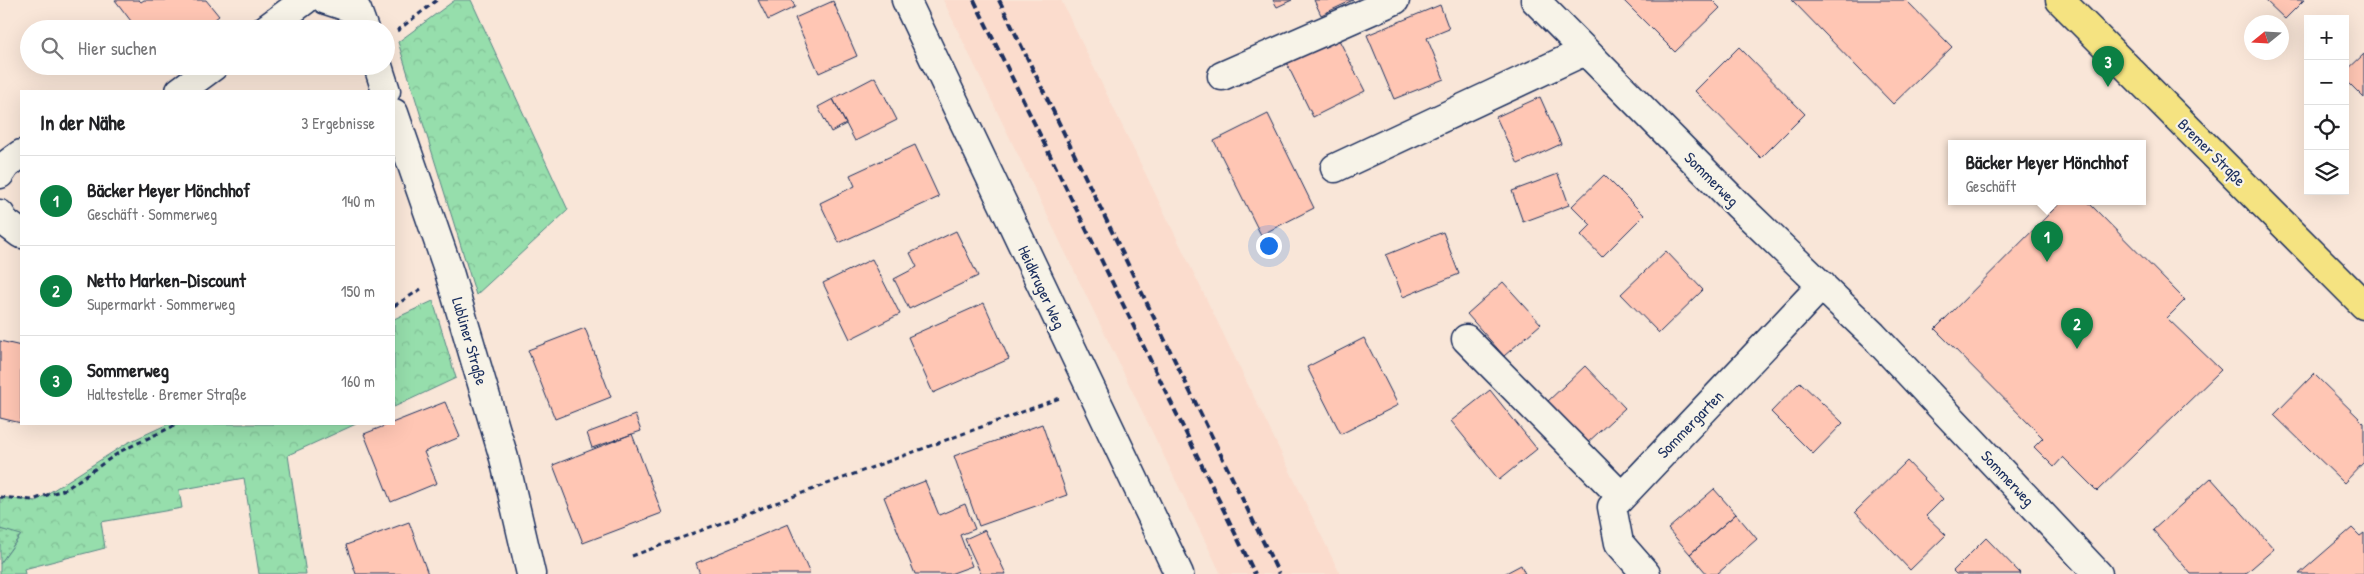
<!DOCTYPE html>
<html lang="de">
<head>
<meta charset="utf-8">
<style>
  body { margin:0; font-family:"Patrick Hand",sans-serif; background:#f2f2f2; color:#202124 }
  .controls { position:absolute; right:15px; top:15px; display:grid; overflow:hidden; border-radius:0px; box-shadow:0 5px 20px #0002 }
  .controls button { width:45px; height:45px; display:grid; place-items:center; padding:0; border:0; border-bottom:1px solid #e0e0e0; background:#fff; color:#202124; font:25px sans-serif }
  .compass { position:absolute; left:2244px; top:15px; width:45px; height:45px; border-radius:50%; background:#fff; box-shadow:0 5px 20px #0002; rotate:252deg }
  .you { position:absolute; left:1268px; top:245px; width:18px; height:18px; margin:-12px; border:4px solid #fff; border-radius:50%; background:#1a73e8; box-shadow:0 0 0 8px #1a73e833 }
  .badge { display:grid; place-items:center; width:32px; height:32px; border-radius:50%; background:#0b8043; color:#fff; font-size:16px; font-weight:700 }
  .pin { position:absolute; translate:-50% -41px; filter:drop-shadow(0 1px 2px #0008) }
  .pin::after { content:''; position:absolute; top:26px; width:18px; height:15px; background:inherit; clip-path:polygon(0 0,100% 0,50% 100%) }
  .popup { position:absolute; left:1948px; top:140px; width:198px; height:65px; box-sizing:border-box; display:grid; place-content:center; border-radius:0px; background:#fff; filter:drop-shadow(0 1px 4px #0005); font-size:16px; white-space:nowrap; color:#757577 }
  .popup b { font-size:19px; color:#202124 }
  .popup::after { content:''; position:absolute; left:50%; top:100%; margin-left:-10px; border:10px solid transparent; border-top-color:#fff }
  .list { margin:0; padding:0; list-style:none }
  h2 { display:flex; justify-content:space-between; align-items:center; height:65px; margin:0; padding:0 20px; font-size:21px }
  h2 small { font-size:16px; font-weight:400; color:#757577 }
  .list li { display:grid; grid-template-columns:32px 1fr auto; gap:15px; align-items:center; box-sizing:border-box; height:90px; padding:0 20px; border-top:1px solid #e0e0e0 }
  .list b { display:block; font-size:19px; white-space:nowrap }
  .list p { margin:0; font-size:16px; white-space:nowrap; color:#757577 }
  .list em { font-size:16px; font-style:normal; color:#757577 }
  .icon { flex:none; width:28px; height:28px; fill:none; stroke:currentColor; stroke-width:2; stroke-linecap:round; stroke-linejoin:round }
  .map { position:relative; flex:none; width:2364px; height:574px; overflow:hidden }
  .search { position:absolute; background:#fff; box-shadow:0 5px 20px #0002; left:20px; top:20px; width:375px; height:55px; display:flex; align-items:center; gap:12px; box-sizing:border-box; padding:0 18px; border-radius:28px; color:#757577; font-size:19px }
  .panel { position:absolute; background:#fff; box-shadow:0 5px 20px #0002; left:20px; top:90px; width:375px; height:335px; border-radius:0px }
  .map>svg:first-child { display:block }
</style>
</head>
<body>
<div class="map">
<svg width="2364" height="574" viewBox="0 0 2364 574">
  <defs>
    <pattern id="grass-dots" width="8" height="8" patternUnits="userSpaceOnUse" patternTransform="scale(1.25)"><rect width="8" height="8" fill="#96deac"/><path d="M2 2h.1M6 6h.1" fill="none" stroke="#81bf96" stroke-width="1.8" stroke-linecap="round"/></pattern>
    <pattern id="forest-crowns" width="20" height="18" patternUnits="userSpaceOnUse" patternTransform="scale(1.25)"><rect width="20" height="18" fill="#96deac"/><path d="M2 6a3 3 0 1 1 6 0M12 15a3 3 0 1 1 6 0" fill="none" stroke="#81bf96"/></pattern>
  </defs>
  <rect width="100%" height="100%" fill="#f9e6d8"/>
  <filter id="ink" filterUnits="userSpaceOnUse"><feTurbulence type="fractalNoise" baseFrequency=".02" numOctaves="2"/><feDisplacementMap in="SourceGraphic" scale="10" xChannelSelector="R" yChannelSelector="G"/><feConvolveMatrix kernelMatrix="1 2 1 2 8 2 1 2 1" color-interpolation-filters="sRGB"/></filter>
  <g filter="url(#ink)">
    <path fill="#fbdccd" d="M943,0H1061L1340,574H1221Z"/>
    <path fill="url(#grass-dots)" stroke="#588685" d="M0,529L21,534L0,564Z"/>
    <path fill="url(#forest-crowns)" stroke="#588685" d="M455,0H471L568,210L476,295L398,42Z
      M433,301L456,378L394,407V319Z
      M168,424H356L288,455L306,574H259L244,478L179,490L182,508L101,522L105,548L24,569L25,574H0V564L21,535L0,529V497L36,501L127,443Z"/>
    <path fill="#ffc6b4" stroke="#1b2f5e" d="M115,0H139L141,2L144,0H206L219,16L202,29H137Z
      M758,0H792L795,7L768,20Z
      M1273,0H1292L1277,7Z
      M1314,0H1353L1321,15Z
      M1623,0H1712L1720,8L1675,52Z
      M1792,0H1906L1952,47L1893,104Z
      M2265,0H2304L2285,19Z
      M833,1L857,56L819,73L795,18Z
      M1440,5L1449,29L1427,38L1444,79L1394,99L1367,35Z
      M1336,34L1365,91L1313,117L1285,60Z
      M1739,47L1805,114L1761,158L1695,91Z
      M2364,54V98L2345,79V72Z
      M875,77L897,120L855,141L833,99Z
      M1540,97L1561,144L1518,164L1496,117Z
      M833,99L846,124L831,132L818,107Z
      M1268,114L1314,208L1261,235L1214,141Z
      M915,145L939,197L839,243L820,203L855,186L850,175Z
      M1558,174L1569,205L1523,222L1512,191Z
      M1604,175L1644,215L1602,257L1581,235L1591,225L1572,206Z
      M2062,201H2087L2185,300L2167,318L2221,370L2097,491L2063,457L2054,467L2034,447L2043,438L1935,329Z
      M956,231L978,276L909,309L894,279L917,267L910,253Z
      M1443,232L1459,274L1403,297L1386,255Z
      M1666,251L1703,290L1659,333L1621,294Z
      M872,259L900,314L850,339L823,283Z
      M1503,282L1541,324L1504,356L1467,314Z
      M984,303L1009,359L933,393L908,337Z
      M585,328L611,397L555,419L528,350Z
      M1364,338L1398,405L1341,434L1307,367Z
      M0,341L21,346V423L0,418Z
      M1585,366L1625,408L1586,444L1547,402Z
      M2314,374L2364,423V462L2344,483L2274,415Z
      M1800,382L1843,423L1813,454L1771,412Z
      M1490,390L1537,449L1499,480L1451,421Z
      M445,402L460,437L424,452L437,483L391,502L364,434Z
      M635,415L641,431L592,448L587,433Z
      M1042,424L1067,495L979,526L954,456Z
      M632,434L662,513L583,543L553,465Z
      M1907,461L1943,499L1926,516L1946,535L1910,570L1855,512Z
      M2211,478L2274,549L2245,574H2191L2153,530Z
      M925,481L939,515L965,504L975,529L960,535L972,566L950,574H915L884,497Z
      M1714,489L1736,514L1690,554L1668,529Z
      M1736,514L1757,539L1717,574H1707L1690,554Z
      M409,522L428,574H356L346,545Z
      M788,524L810,574H700L696,563Z
      M2352,528L2360,536L2364,533V574H2299Z
      M985,530L1006,574H981L965,539Z
      M1986,538L2021,574H1956L1953,571Z
      M1521,565L1525,574H1504Z"/>
    <g fill="none" stroke-linecap="round" stroke-linejoin="round">
      <defs>
        <path id="minor" d="M326,0L357,10L364,29
          M906,0L1179,574
          M1535,0L1738,205L1873,335L2098,574
          M266,29L305,0
          M378,66L386,91
          M1222,76L1395,0
          M180,91L214,66
          M394,113L449,272L504,458L531,574
          M1335,168L1585,51
          M0,174L6,165L21,154
          M0,214L5,222L21,234
          M1466,339L1621,496
          M1646,574L1619,543L1612,507L1822,285"/>
        <path id="major" d="M2060,0L2364,305"/>
      </defs>
      <use href="#minor" stroke="#1b2f5e" stroke-width="31"/>
      <use href="#major" stroke="#1b2f5e" stroke-width="31"/>
      <path stroke="#1b2f5e" stroke-width="3" stroke-dasharray="5 4" stroke-linecap="butt" d="M397,31L437,0
        M394,306L421,289
        M0,497L32,500L66,489L121,451L178,424
        M632,556L1060,398"/>
      <use href="#minor" stroke="#f7f3e8" stroke-width="28"/>
      <use href="#major" stroke="#f5e381" stroke-width="28"/>
      <path stroke="#1b2f5e" stroke-width="4" stroke-dasharray="8 4" stroke-linecap="butt" d="M974,0L1255,574
        M999,0L1279,574"/>
    </g>
  </g>
  <g text-anchor="middle" stroke-width="4.5" stroke-linejoin="round" paint-order="stroke">
    <g font-size="16" fill="#1b2f5e" stroke="#f7f3e8">
      <text transform="translate(2212 152) rotate(45)" y="6">Bremer Straße</text>
      <text transform="translate(1712 179) rotate(45)" y="6">Sommerweg</text>
      <text transform="translate(1042 287) rotate(65)" y="6">Heidkruger Weg</text>
      <text transform="translate(470 341) rotate(74)" y="6">Lubliner Straße</text>
      <text transform="translate(1690 424) rotate(-46)" y="6">Sommergarten</text>
      <text transform="translate(2008 478) rotate(47)" y="6">Sommerweg</text>
    </g>
  </g>
</svg>
<div class="controls">
<button>+</button>
<button>−</button>
<button><svg class="icon" aria-label="locate" viewBox="0 0 24 24"><circle cx="12" cy="12" r="6"/><path d="M12 2v4M12 18v4M2 12h4M18 12h4"/></svg></button>
<button><svg class="icon" aria-label="layers" viewBox="0 0 24 24"><path d="M12 4l9 5-9 5-9-5zM3 14l9 5 9-5"/></svg></button>
</div>
<svg class="compass" viewBox="-18 -18 36 36"><path d="M0-13l5 13h-10z" fill="#e53935"/><path d="M0 13l5-13h-10z" fill="#757577"/></svg>
<div class="you"></div>
<div class="pin badge" style="left:2047px;top:262px">1</div>
<div class="popup"><b>Bäcker Meyer Mönchhof</b>Geschäft</div>
<div class="pin badge" style="left:2077px;top:349px">2</div>
<div class="pin badge" style="left:2108px;top:87px">3</div>
<div class="search"><svg class="icon" aria-label="search" viewBox="0 0 24 24"><circle cx="10" cy="10" r="6"/><path d="M15 15l6 6"/></svg>Hier suchen</div>
<section class="panel">
<h2>In der Nähe<small>3 Ergebnisse</small></h2>
<ul class="list">
<li><span class="badge">1</span><div><b>Bäcker Meyer Mönchhof</b><p>Geschäft · Sommerweg</p></div><em>140 m</em></li>
<li><span class="badge">2</span><div><b>Netto Marken-Discount</b><p>Supermarkt · Sommerweg</p></div><em>150 m</em></li>
<li><span class="badge">3</span><div><b>Sommerweg</b><p>Haltestelle · Bremer Straße</p></div><em>160 m</em></li>
</ul>
</section>
</div>
</body>
</html>
